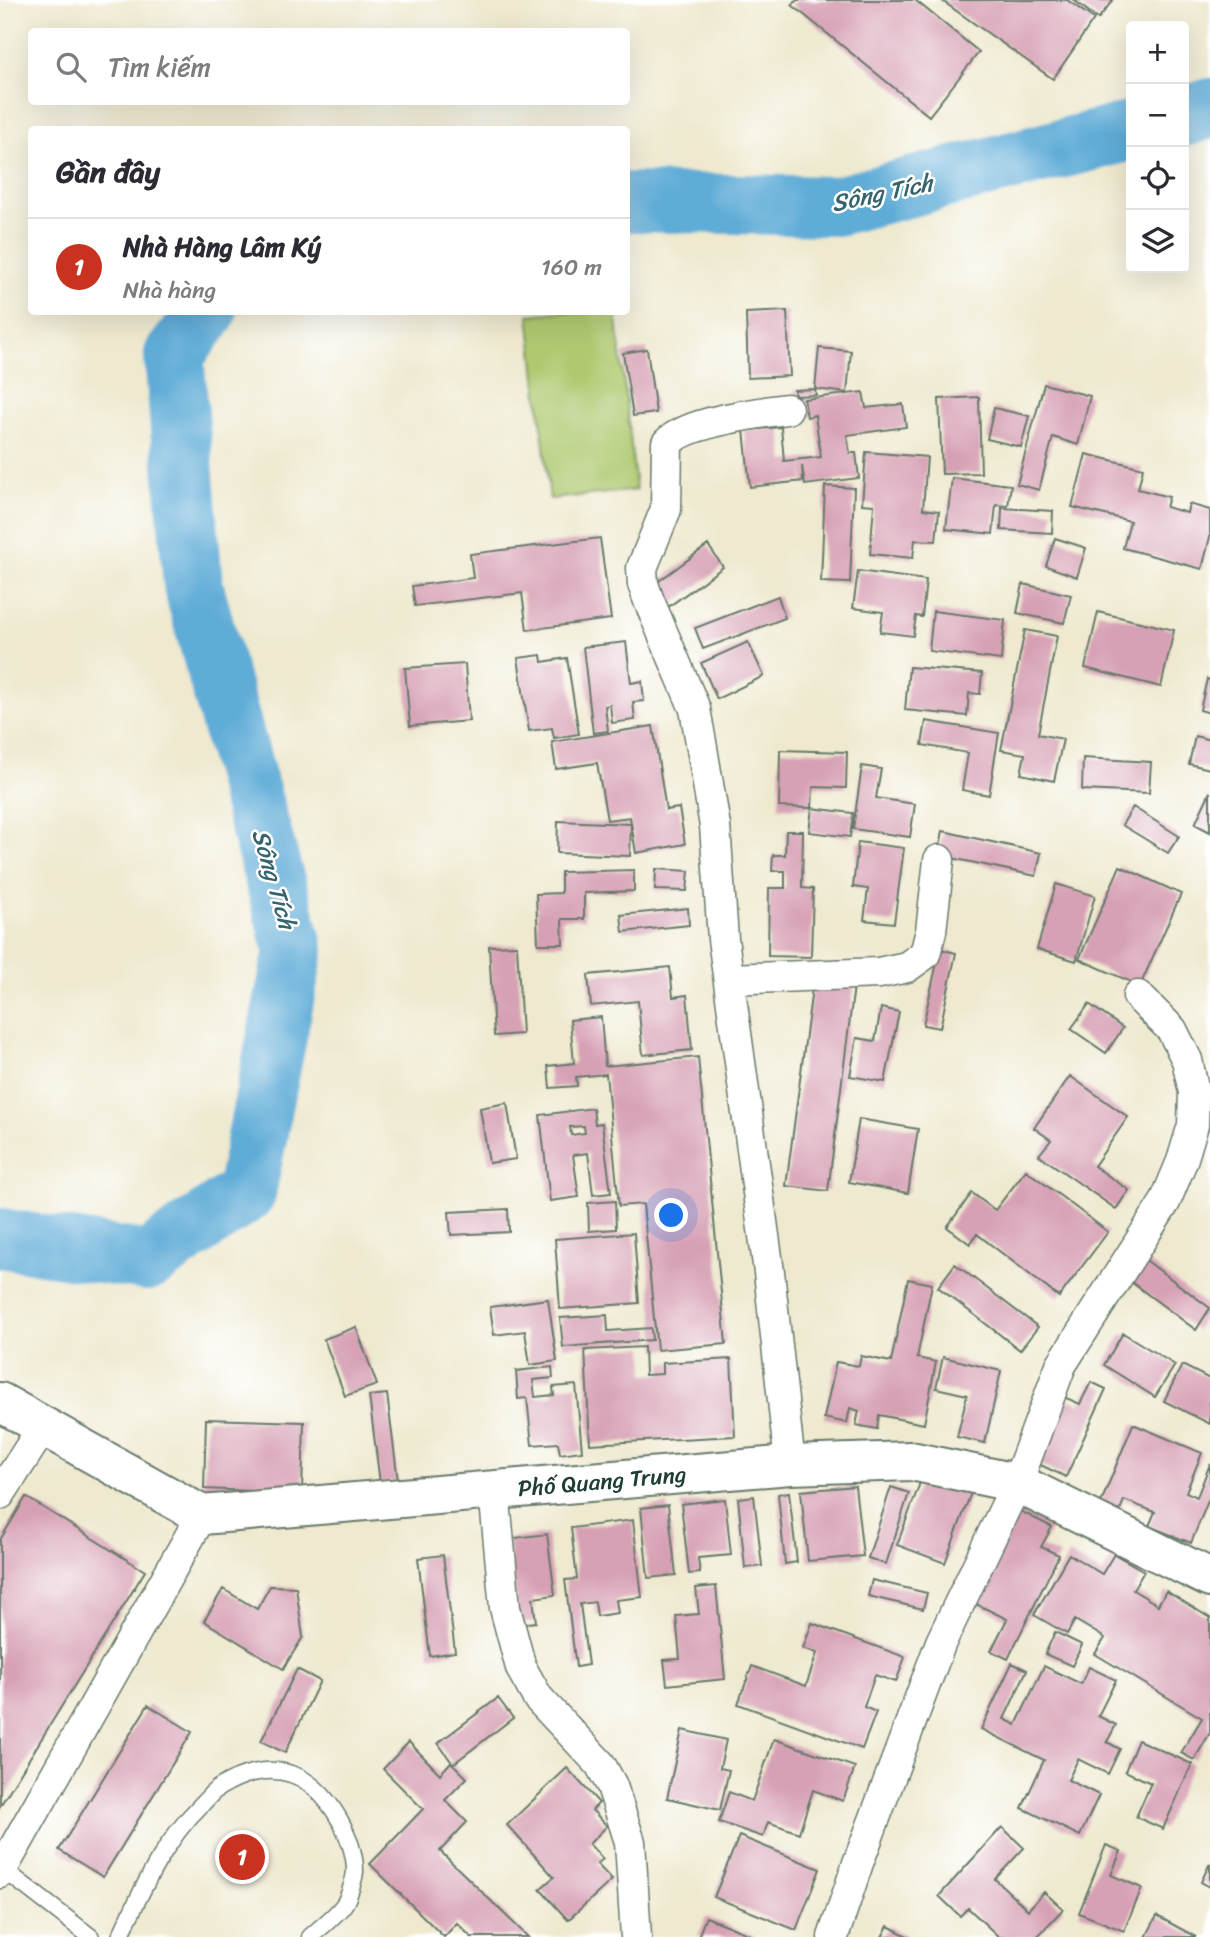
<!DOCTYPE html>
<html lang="vi">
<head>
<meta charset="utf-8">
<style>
  body { margin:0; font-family:Sriracha,sans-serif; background:#f2f2f3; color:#2b2b33 }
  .controls { position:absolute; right:21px; top:21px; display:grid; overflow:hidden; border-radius:7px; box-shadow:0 7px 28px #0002 }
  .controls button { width:63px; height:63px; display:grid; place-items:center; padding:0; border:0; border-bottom:2px solid #e1e1e2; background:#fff; color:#2b2b33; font:35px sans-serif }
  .you { position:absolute; left:672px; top:1216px; width:24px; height:24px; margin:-18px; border:5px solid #fff; border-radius:50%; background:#1a73e8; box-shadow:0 0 0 10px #1a73e833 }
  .badge { display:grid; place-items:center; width:46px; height:46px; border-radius:50%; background:#c8321e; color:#fff; font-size:23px; font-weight:700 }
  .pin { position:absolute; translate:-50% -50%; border:4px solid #fff; box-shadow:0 2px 7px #0006 }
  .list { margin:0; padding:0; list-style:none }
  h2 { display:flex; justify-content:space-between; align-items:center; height:91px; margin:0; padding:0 28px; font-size:30px }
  h2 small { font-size:23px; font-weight:400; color:#7c7c81 }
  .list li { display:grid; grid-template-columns:46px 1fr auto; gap:21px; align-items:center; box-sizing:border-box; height:98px; padding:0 28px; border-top:2px solid #e1e1e2 }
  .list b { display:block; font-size:26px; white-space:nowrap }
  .list p { margin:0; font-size:23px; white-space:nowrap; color:#7c7c81 }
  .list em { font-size:23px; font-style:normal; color:#7c7c81 }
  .icon { flex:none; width:38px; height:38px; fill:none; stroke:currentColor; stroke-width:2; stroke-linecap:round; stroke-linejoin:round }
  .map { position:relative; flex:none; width:1210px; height:1937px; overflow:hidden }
  .search { position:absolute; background:#fff; box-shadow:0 7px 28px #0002; left:28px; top:28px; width:602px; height:77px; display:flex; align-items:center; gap:18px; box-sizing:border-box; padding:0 24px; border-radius:7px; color:#7c7c81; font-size:26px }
  .panel { position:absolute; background:#fff; box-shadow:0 7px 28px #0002; left:28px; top:126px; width:602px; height:189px; border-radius:7px }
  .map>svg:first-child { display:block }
</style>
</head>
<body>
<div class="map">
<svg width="1210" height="1937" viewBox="0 0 1210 1937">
  <rect width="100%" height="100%" fill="#fff"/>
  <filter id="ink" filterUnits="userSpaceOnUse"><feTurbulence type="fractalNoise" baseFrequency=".0143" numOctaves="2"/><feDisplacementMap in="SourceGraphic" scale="14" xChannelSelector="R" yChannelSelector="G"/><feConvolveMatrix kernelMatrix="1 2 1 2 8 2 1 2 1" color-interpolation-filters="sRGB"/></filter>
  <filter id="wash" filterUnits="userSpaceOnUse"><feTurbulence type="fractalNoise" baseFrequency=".00686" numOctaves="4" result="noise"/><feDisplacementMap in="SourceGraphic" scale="28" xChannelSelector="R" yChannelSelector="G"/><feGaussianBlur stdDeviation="1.57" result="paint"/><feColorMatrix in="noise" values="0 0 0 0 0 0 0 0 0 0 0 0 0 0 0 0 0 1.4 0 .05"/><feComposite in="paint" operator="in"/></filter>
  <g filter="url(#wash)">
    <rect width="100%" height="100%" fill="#eee9cf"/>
    <path fill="#aec96f" stroke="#668352" stroke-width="2" d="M559,312H616L636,490L550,499L529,315Z"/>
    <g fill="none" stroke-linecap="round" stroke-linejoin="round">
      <path stroke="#5eacd7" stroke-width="60" d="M1184,117L1210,108
        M626,202L836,206L1131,131
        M0,1238L148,1261L246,1193L294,950L193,585L174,355L207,312"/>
    </g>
    <g id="blocks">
      <path fill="#d7a1b5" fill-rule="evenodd" d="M797,0H915L979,52L929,116L792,5Z
        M941,0H1067L1094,19L1053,79Z
        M1074,0H1113L1098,19Z
        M787,311L790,376L748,378L746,313Z
        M819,348L851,351L847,393L815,389Z
        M647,349L656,413L633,416L623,353Z
        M1044,384L1090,396L1078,445L1053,437L1039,490L1017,484Z
        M815,389L816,395L795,396L794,390Z
        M863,392L866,408L903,404L906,427L847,435L850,453H856L859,478L805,485L802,466L803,481L750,487L744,430L781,427L784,461L821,457L815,415L807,417L804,399Z
        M979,397L981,473L942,474L939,399Z
        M994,408L1029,416L1021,447L987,439Z
        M866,452L927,457L923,509L939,511L936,541L915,540L913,558L870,554L874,505L862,504Z
        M1086,454L1143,468L1138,489L1169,497L1166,507L1187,513L1189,504L1210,510V537L1202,569L1123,548L1130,521L1072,507Z
        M952,478L1011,485L1008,506L996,505L993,534L946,529Z
        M825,486L854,488L850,583L821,582Z
        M1002,508L1053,511L1052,533L1001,530Z
        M600,538L611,619L527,630L522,593L415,606L412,586L473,578L470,554Z
        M1055,538L1086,548L1077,577L1046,566Z
        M708,545L723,567L664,610L648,589Z
        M858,571L926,580L922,617L916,616L913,636L880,632L883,612L853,608Z
        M1023,584L1071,595L1064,623L1017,613Z
        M778,596L785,618L703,649L695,628Z
        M933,611L1005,620L1001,660L929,651Z
        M1098,612L1174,630L1161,687L1085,668Z
        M1025,630L1057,636L1038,734L1063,739L1054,781L1021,774L1025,754L1001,750Z
        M626,642L631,683L642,681L644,701L633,702L635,720L612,723L610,705L605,706L608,731L593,733L583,647Z
        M748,642L764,676L717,699L701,663Z
        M541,655L542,662L567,658L579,734L554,738L552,728L529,731L518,658Z
        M465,664L469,721L410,726L405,668Z
        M909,667L982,673L980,694L969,693L967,716L905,710Z
        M1207,679L1210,680V713L1200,710Z
        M926,721L999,733L989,795L962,790L968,753L922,745Z
        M653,726L666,810L679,808L685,844L636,853L630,817L607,820L597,763L556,769L552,742Z
        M1195,736L1210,740V769L1189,764Z
        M780,750L847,752L846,788L813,787L812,808L853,813L850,837L809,832L812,808L779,807Z
        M1083,758L1151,762L1149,793L1082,790Z
        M862,766L881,769L876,798L915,804L910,837L853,829Z
        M1210,792V832L1195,824Z
        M1133,807L1179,836L1168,853L1122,825Z
        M558,821L631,824L630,856L557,853Z
        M786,831H803L802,888L813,889L811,957L768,956L769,888H785V871H772L773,855H785Z
        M943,831L1041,853L1036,876L938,855Z
        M858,842L904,848L894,923L864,920L868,889L853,887Z
        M1120,866L1181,894L1140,986L1079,959Z
        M656,869L689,871L687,891L655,890Z
        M634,870V891L584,893V919H562L563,944H538L536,894L561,893V872Z
        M1056,884L1095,896L1076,961L1037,949Z
        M688,908L689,925L623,932L621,915Z
        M517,945L522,1034L494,1036L489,946Z
        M940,949L956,953L940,1028L923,1025Z
        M670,967L673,997L687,995L692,1050L643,1055L638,1001L591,1006L588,975Z
        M813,981L854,986L828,1191L786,1186Z
        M1089,1004L1123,1028L1106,1053L1071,1029Z
        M881,1008L899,1012L885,1082L850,1076L857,1038L875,1041Z
        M601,1017L605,1066L698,1057L726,1344L657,1350L643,1204L619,1206L606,1074L576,1077L577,1086L550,1088L548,1066L574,1063L570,1020Z
        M1070,1076L1128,1117L1094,1166L1129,1190L1116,1209L1039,1155L1051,1140L1034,1128Z
        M507,1103L516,1159L489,1163L480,1108Z
        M593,1108L595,1124L602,1123L611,1193L593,1195L588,1153L573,1155L579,1197L550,1201L540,1115ZM584,1126L585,1133L571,1135L570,1127Z
        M859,1119L918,1129L908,1193L849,1182Z
        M1026,1170L1108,1232L1059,1297L977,1234L970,1244L947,1227L972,1193L995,1210Z
        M615,1201L616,1229L589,1231L588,1203Z
        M508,1209L509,1232L451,1235L449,1212Z
        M634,1233L639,1303L560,1309L555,1239Z
        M1139,1255L1210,1308L1196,1330L1123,1276Z
        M955,1264L1038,1327L1020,1350L938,1287Z
        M908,1279L932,1284L917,1358L936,1362L924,1424L879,1415L877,1429L856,1425L859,1411L850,1408L847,1423L824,1418L836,1362L859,1366L861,1356L891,1362Z
        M548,1299L557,1361L530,1365L525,1331L494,1335L490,1307Z
        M607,1315L608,1331L651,1328L652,1340L563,1347L560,1318Z
        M356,1327L377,1385L345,1396L324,1339Z
        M1123,1333L1175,1365L1155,1397L1104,1365Z
        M644,1347L645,1375L662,1374V1363L731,1359L735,1436L590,1444L585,1350Z
        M943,1357L1001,1371L985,1443L957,1437L967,1395L936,1388Z
        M1182,1365L1210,1379V1424L1164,1401Z
        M552,1367L553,1378L533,1380L535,1397L554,1395L553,1387L576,1385L582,1451L560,1454L558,1443L532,1445L527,1398L518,1399L516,1371Z
        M1091,1382L1106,1389L1066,1477L1034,1462L1064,1397L1080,1404Z
        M387,1394L398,1481L380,1483L369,1396Z
        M206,1419L304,1422L302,1493L204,1489Z
        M1133,1424L1202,1453L1186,1492L1197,1497L1210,1464V1496L1191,1543L1149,1526L1155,1512L1124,1500L1119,1513L1100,1505Z
        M924,1472L972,1490L945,1563L897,1545Z
        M855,1486L863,1556L808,1561L801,1491Z
        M891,1487L909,1493L886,1564L868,1558Z
        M789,1492L797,1562L785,1564L778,1494Z
        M754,1496L762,1566L745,1568L738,1498Z
        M26,1497L145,1571L0,1806V1540Z
        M725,1499L731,1555L698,1558L700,1573L689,1574L681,1504Z
        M668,1505L676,1575L648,1578L641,1508Z
        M1018,1510L1052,1527L1041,1547L1059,1555L1008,1659L991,1651L1007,1619L974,1603Z
        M633,1520L642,1597L616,1600L618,1613L597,1616L595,1602L580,1604L588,1665L576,1667L565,1580L577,1579L571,1528Z
        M547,1534L555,1595L533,1598L536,1622L519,1624L507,1539Z
        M1069,1554L1102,1574L1114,1554L1144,1571L1133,1590L1158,1605L1166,1591L1210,1618V1733L1194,1760L1181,1753L1202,1718L1095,1654L1105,1638L1075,1620L1067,1634L1034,1615Z
        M443,1555L455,1652L430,1656L418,1558Z
        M872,1580L927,1593L923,1609L868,1596Z
        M270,1586L296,1587L303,1637L283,1669L204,1621L223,1589L257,1609Z
        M716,1586L725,1679L667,1685L664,1660L680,1659L676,1616L699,1614L696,1588Z
        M812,1623L905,1657L896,1682L875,1675L864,1707L876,1712L862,1749L738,1704L752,1666L806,1686L817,1653L803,1648Z
        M1055,1632L1082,1645L1072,1666L1045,1654Z
        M1012,1663L1027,1670L1004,1719L1016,1725L1044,1666L1081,1684L1089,1667L1116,1680L1098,1716L1116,1725L1107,1742L1120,1749L1108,1774L1078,1759L1068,1780L1099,1795L1080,1836L1022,1808L1044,1760L981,1729Z
        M297,1669L320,1681L285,1753L261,1741Z
        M498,1698L513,1718L453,1764L438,1743Z
        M148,1705L192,1732L103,1877L59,1850Z
        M682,1730L726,1740L720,1768L729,1770L720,1810L667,1798Z
        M774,1739L855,1767L843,1801L813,1790L799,1833L768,1822L763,1837L719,1822L729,1792L752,1801Z
        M1138,1740L1192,1764L1163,1829L1136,1817L1151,1783L1125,1771Z
        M409,1742L440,1774L451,1762L467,1778L445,1800L467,1822L440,1851L528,1937H471L457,1923L444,1937L370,1864L423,1809L383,1769Z
        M567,1768L599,1803L592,1810L607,1826L589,1844L603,1859L597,1864L612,1880L568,1920L540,1889L554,1877L507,1825Z
        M1002,1827L1024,1848L995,1879L1028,1910L1044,1892L1063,1909L1037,1937H999L968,1908L960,1916L939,1896Z
        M739,1836L820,1869L796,1930L714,1897Z
        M1106,1845L1121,1851L1111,1875L1142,1888L1124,1931L1079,1913Z
        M1210,1863V1887L1201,1882Z
        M1157,1916L1196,1937H1146Z
        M706,1917L755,1937H698Z
        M888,1926L909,1937H882Z"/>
    </g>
  </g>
  <g filter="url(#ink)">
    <use href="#blocks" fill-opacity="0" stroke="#67796a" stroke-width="2"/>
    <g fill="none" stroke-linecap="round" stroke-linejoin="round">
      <defs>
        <path id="service" d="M3,1869L91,1937
          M120,1937C142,1890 163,1842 201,1805C207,1799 213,1791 220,1787C241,1774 267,1766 291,1774C325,1784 356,1838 355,1872C354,1880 349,1896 345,1903C337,1915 321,1927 310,1937"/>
        <path id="minor" d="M787,409C757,413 687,422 667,443L666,509L642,568L643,584L649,601L695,709L702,748L715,826L723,939L769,1272L790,1465
          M729,979L879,973L907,967L925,954L931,931L939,860
          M494,1490L505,1608L521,1668L538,1698L600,1764L612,1786L630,1842L636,1937
          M0,1494L44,1426
          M0,1873L202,1515
          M833,1937L858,1863L941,1642L1017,1483L1061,1365L1165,1202L1182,1161L1193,1125L1194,1092L1187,1060L1172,1030L1138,996"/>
        <path id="tertiary" d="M0,1402L202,1515L790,1465L911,1461L1017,1483L1210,1578"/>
      </defs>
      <use href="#service" stroke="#67796a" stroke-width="19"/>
      <use href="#minor" stroke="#67796a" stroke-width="33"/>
      <use href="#tertiary" stroke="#67796a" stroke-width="42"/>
      <use href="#service" stroke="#fff" stroke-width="16"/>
      <use href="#minor" stroke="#fff" stroke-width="30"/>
      <use href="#tertiary" stroke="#fff" stroke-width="38"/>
    </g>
  </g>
  <g text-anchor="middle" stroke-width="5" stroke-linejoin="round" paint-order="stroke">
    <g font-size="23" fill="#1f3d34" stroke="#fff">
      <text transform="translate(602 1481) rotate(-5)" y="8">Phố Quang Trung</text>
    </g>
    <g font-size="24" font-style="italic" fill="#35646d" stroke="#fff">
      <text transform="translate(882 193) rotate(-12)" y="8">Sông Tích</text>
      <text transform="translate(274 879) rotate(74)" y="8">Sông Tích</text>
    </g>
  </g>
</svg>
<div class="controls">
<button>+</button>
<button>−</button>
<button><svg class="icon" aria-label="locate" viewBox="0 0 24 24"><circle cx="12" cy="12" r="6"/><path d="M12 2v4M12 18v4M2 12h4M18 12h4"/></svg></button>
<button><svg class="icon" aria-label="layers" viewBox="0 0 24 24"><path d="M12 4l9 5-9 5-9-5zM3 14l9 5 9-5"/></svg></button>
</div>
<div class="you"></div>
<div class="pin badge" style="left:242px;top:1857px">1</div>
<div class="search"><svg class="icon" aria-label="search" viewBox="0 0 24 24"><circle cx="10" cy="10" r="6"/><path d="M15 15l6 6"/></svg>Tìm kiếm</div>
<section class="panel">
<h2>Gần đây<small></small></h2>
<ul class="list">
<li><span class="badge">1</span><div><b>Nhà Hàng Lâm Ký</b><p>Nhà hàng</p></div><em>160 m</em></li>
</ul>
</section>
</div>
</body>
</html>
